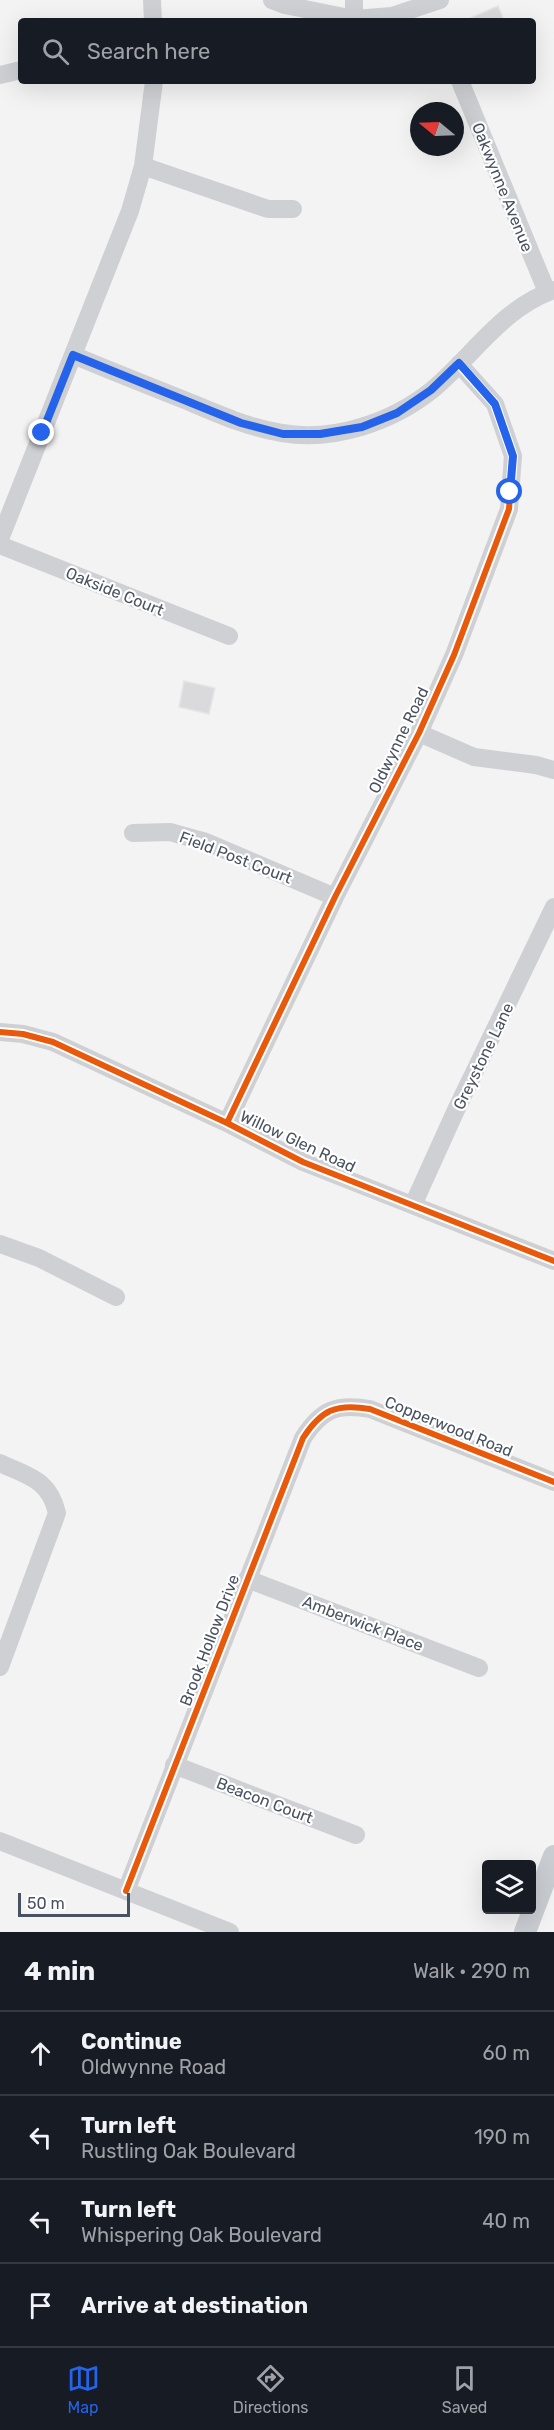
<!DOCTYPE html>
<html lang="en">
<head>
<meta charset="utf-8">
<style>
  body { margin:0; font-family:Rubik,sans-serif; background:#242831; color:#f1f3f6 }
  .controls { position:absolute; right:18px; bottom:18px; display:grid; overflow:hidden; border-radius:6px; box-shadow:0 6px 24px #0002 }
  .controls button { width:54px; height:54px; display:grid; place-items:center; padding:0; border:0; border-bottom:2px solid #363941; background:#171b24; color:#f1f3f6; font:30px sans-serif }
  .compass { position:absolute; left:410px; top:102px; width:54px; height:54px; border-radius:50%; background:#171b24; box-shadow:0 6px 24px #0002; rotate:289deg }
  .scale { position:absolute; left:18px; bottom:15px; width:112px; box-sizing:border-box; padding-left:6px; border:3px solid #495260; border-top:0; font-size:16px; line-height:21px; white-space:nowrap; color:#495260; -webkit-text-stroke:4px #fff; paint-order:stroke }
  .stop { position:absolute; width:18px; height:18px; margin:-14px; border:4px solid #2563eb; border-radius:50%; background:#fff }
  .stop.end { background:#2563eb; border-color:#fff; box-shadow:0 2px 6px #0008 }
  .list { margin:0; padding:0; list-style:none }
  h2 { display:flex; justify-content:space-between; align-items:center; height:78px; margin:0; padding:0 24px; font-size:26px }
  h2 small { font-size:20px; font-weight:400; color:#9ea1a6 }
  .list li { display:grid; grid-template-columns:39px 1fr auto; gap:18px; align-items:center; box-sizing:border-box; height:84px; padding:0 24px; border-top:2px solid #363941 }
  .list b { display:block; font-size:22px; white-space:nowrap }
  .list p { margin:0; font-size:20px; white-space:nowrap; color:#9ea1a6 }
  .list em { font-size:20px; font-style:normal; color:#9ea1a6 }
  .icon { flex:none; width:33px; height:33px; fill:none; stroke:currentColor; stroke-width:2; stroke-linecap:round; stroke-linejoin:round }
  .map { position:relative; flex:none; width:554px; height:1932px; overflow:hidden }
  .search { position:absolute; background:#171b24; box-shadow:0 6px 24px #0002; left:18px; right:18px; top:18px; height:66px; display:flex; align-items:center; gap:15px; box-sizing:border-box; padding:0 21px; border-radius:6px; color:#9ea1a6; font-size:22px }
  .sheet { height:414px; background:#171b24 }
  nav { display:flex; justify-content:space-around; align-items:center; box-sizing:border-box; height:84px; border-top:2px solid #363941; background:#171b24; font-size:16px; color:#9ea1a6 }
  nav a { display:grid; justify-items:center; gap:3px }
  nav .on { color:#2563eb }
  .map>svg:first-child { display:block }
</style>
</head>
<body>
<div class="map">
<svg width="554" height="1932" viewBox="0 0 554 1932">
  <rect width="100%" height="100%" fill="#f3f3f3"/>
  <path fill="#dadadc" stroke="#e4e5e6" stroke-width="1.5" d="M498,6L504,21H464Z
    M184,681L215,688L209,714L179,707Z"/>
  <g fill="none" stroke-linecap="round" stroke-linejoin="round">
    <path stroke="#ced0d3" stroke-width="18" d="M152,0L153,21
      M272,0L285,5L354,19L392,16L440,0
      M354,0V19
      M0,75L21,70
      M460,81L547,292
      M143,166L268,209H293
      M73,355C111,371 149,386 187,401C218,414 249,428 282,433C334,442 392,422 432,390C473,356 502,308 554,290
      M0,539L130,211L143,166L154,81
      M0,545L229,636
      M419,733L474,757L536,765L554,770
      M133,833L170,832L206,842L335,897
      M0,1032L23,1034L53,1042L227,1123L303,1162L554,1261
      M227,1123L335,897L419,733L454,655L509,509L513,456L495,404L459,364
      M413,1205L456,1110L554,907
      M0,1244L39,1258L116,1297
      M0,1463C29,1477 49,1479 57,1513L0,1667
      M247,1579L479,1668
      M174,1765L356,1835
      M0,1841L230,1932
      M126,1891L303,1438C321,1410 336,1403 370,1409L554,1482"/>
    <path stroke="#c9cdd1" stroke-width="22" d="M525,1932L554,1856"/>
    <defs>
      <path id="cycleway" d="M0,1032L23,1034L53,1042L227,1123L303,1162L554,1261
        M227,1123L335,897L419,733L454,655L509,509L513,456L495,404L459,364
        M126,1891L303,1438C321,1410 336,1403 370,1409L554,1482"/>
    </defs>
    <use href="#cycleway" stroke="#fff" stroke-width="10"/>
    <use href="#cycleway" stroke="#e8590c" stroke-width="6"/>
  </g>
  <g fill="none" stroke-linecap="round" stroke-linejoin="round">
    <path stroke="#2563eb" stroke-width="8" d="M42,433L73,355L241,423L283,434H320L362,427L397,413L431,390L459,363L495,404L513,456L510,492"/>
  </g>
  <g text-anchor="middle" stroke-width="4.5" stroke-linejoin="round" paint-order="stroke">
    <g font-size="16" fill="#495260" stroke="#fff">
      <text transform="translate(503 187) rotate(68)" y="6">Oakwynne Avenue</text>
      <text transform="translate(115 591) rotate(22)" y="6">Oakside Court</text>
      <text transform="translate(398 740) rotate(-64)" y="6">Oldwynne Road</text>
      <text transform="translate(236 857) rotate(21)" y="6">Field Post Court</text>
      <text transform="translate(483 1056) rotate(-64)" y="6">Greystone Lane</text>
      <text transform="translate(298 1141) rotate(25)" y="6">Willow Glen Road</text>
      <text transform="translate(449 1426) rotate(22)" y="6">Copperwood Road</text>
      <text transform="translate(363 1623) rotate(21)" y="6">Amberwick Place</text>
      <text transform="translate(209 1640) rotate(-69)" y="6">Brook Hollow Drive</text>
      <text transform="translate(265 1800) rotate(21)" y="6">Beacon Court</text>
    </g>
  </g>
</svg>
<div class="controls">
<button><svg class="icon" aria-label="layers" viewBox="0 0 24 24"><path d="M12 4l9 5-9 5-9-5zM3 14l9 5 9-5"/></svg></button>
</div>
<svg class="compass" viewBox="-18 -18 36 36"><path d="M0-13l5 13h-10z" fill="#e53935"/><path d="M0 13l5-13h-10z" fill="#9ea1a6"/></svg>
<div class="scale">50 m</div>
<div class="stop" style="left:510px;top:492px"></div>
<div class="stop end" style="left:42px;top:433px"></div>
<div class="search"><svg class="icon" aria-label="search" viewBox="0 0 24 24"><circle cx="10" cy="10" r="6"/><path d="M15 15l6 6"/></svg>Search here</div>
</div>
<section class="sheet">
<h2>4 min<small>Walk · 290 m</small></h2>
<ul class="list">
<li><svg class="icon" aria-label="ahead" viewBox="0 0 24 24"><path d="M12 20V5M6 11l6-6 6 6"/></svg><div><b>Continue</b><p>Oldwynne Road</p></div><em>60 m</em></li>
<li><svg class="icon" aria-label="left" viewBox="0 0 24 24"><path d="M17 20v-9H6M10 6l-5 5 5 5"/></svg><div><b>Turn left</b><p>Rustling Oak Boulevard</p></div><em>190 m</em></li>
<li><svg class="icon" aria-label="left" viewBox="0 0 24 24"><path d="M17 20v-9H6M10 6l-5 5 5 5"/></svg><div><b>Turn left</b><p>Whispering Oak Boulevard</p></div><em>40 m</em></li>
<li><svg class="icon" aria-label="arrive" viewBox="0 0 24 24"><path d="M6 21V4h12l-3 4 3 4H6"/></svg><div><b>Arrive at destination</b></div></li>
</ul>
</section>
<nav>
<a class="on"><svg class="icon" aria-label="map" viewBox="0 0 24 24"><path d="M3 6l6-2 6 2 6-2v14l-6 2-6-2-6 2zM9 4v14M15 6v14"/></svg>Map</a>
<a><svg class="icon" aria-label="directions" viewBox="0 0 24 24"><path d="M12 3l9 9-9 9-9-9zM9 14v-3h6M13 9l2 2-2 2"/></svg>Directions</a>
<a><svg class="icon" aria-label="saved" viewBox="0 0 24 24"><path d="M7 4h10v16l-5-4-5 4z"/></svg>Saved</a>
</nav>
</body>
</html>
